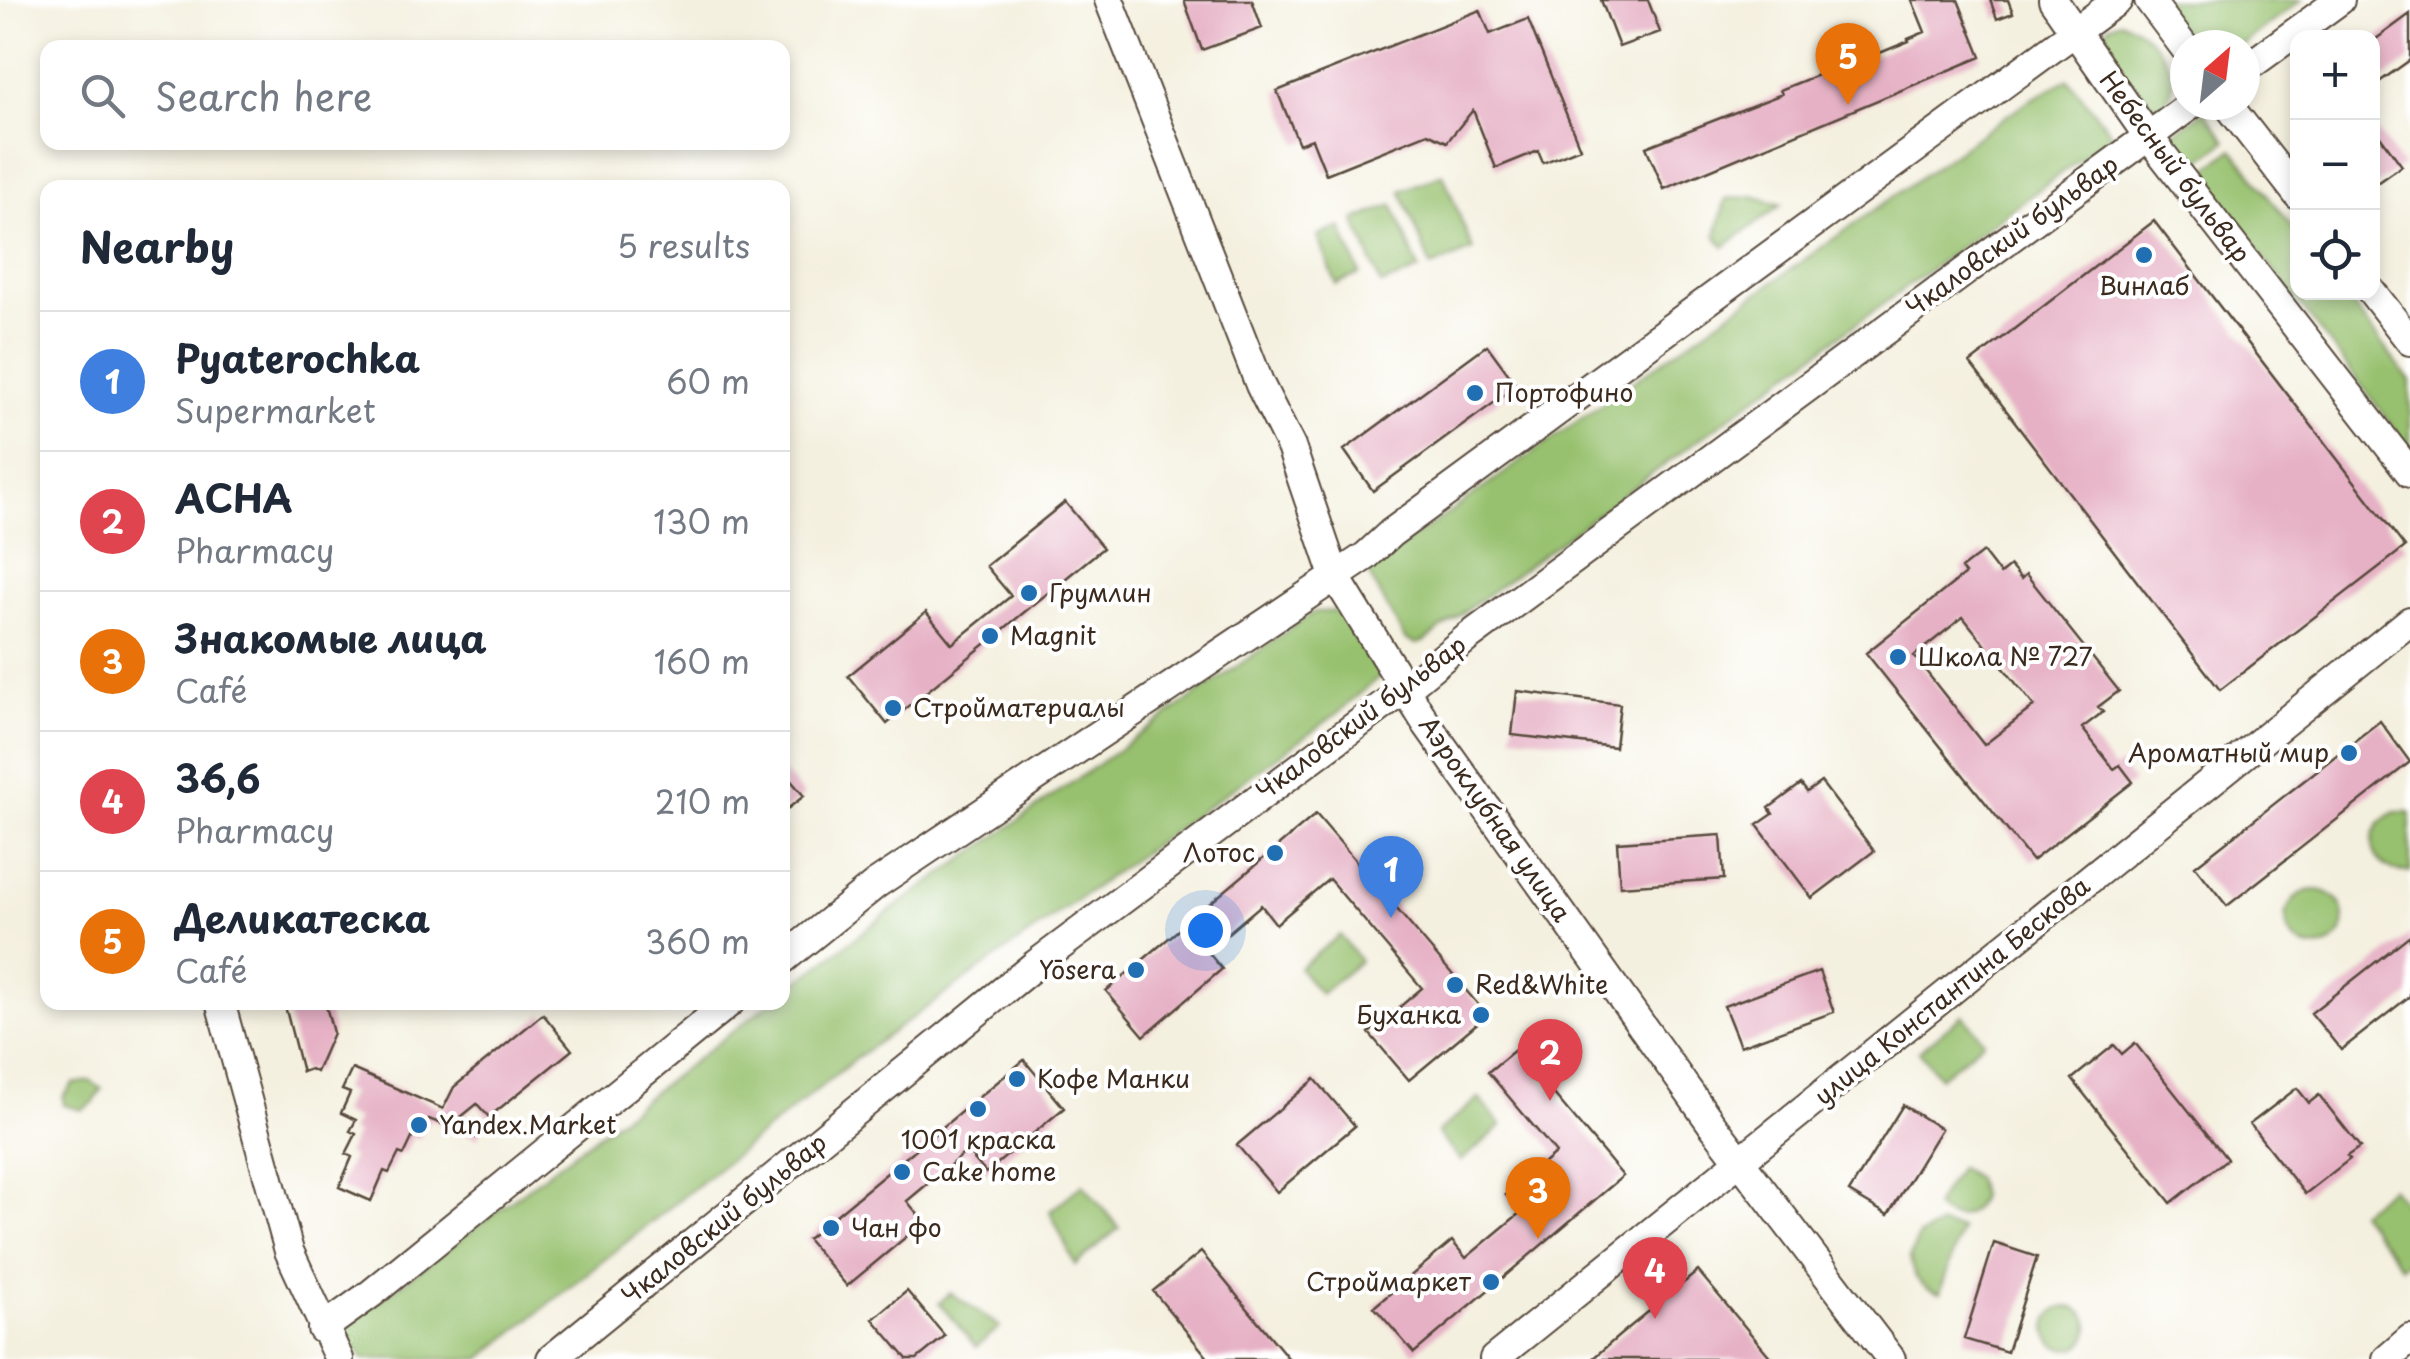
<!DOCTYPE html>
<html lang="en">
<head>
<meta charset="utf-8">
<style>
  body { margin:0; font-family:"Playpen Sans",sans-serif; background:#f2f2f3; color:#1f2937 }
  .controls { position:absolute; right:30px; top:30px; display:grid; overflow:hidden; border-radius:20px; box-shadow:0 5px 15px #0003 }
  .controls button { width:90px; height:90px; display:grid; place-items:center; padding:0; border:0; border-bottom:2px solid #e0e1e3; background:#fff; color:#1f2937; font:50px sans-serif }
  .compass { position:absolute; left:2170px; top:30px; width:90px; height:90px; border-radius:50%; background:#fff; box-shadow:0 5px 15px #0003; rotate:28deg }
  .you { position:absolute; left:1205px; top:930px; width:35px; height:35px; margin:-25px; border:8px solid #fff; border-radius:50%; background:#1a73e8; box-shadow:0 0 0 15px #1a73e833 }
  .badge { display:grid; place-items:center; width:65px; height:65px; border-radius:50%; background:#7c3aed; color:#fff; font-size:32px; font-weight:700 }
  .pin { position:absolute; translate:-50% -82px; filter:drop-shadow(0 2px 5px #0008) }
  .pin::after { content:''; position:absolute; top:52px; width:35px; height:30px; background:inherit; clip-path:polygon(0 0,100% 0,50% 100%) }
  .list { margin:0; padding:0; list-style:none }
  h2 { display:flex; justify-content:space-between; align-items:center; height:130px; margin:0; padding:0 40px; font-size:42px }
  h2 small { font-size:32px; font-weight:400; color:#747a83 }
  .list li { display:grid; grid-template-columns:65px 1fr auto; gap:30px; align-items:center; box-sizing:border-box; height:140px; padding:0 40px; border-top:2px solid #e0e1e3 }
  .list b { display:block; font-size:38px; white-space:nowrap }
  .list p { margin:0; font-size:32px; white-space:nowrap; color:#747a83 }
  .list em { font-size:32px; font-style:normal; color:#747a83 }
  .icon { flex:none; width:55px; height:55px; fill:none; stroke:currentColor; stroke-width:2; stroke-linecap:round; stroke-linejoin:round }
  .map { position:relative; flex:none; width:2410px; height:1359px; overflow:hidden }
  .search { position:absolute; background:#fff; box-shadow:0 5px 15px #0003; left:40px; top:40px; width:750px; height:110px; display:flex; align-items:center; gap:25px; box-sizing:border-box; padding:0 35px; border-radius:20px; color:#747a83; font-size:38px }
  .panel { position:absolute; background:#fff; box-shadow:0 5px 15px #0003; left:40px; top:180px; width:750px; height:830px; border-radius:20px }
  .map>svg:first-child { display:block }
</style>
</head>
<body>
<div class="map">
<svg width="2410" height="1359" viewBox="0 0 2410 1359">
  <rect width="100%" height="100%" fill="#fff"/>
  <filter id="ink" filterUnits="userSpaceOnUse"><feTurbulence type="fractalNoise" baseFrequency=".01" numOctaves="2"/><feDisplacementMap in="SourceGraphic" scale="20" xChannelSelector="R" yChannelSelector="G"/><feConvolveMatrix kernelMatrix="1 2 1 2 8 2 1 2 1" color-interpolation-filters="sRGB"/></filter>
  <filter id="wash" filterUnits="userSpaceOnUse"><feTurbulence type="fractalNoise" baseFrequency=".0048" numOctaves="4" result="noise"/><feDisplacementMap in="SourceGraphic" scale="40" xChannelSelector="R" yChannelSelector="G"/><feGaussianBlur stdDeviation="2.25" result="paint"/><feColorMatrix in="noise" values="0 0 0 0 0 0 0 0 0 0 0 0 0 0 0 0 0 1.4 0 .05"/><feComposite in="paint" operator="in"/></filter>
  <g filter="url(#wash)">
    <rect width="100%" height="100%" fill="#f4f0df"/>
    <path fill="#97c16e" stroke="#697646" stroke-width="2.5" d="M2159,0H2302L2241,45H2192Z
      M2120,21C2148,26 2196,83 2159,106L2138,100L2101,51L2108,26Z
      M2068,79L2113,135L1423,642L1416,644L1405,639L1367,571L2023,104Z
      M2204,111L2226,141L2193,166L2171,136Z
      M2233,149L2297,234L2298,292L2343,293L2410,381V449L2200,174Z
      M1443,174L1473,250L1431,267L1401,191Z
      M1753,196L1781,205L1724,247L1716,235L1726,199Z
      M1393,205L1419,270L1381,285L1355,220Z
      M1341,227L1360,274L1336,284L1318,236Z
      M1336,611L1382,675L1335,715L859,1056L480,1359H363L343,1329L770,1003L782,1002L783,993L897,906L1314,612Z
      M2395,812H2410V872C2369,874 2359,830 2395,812Z
      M2286 919a29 29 0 1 1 58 0a29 29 0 1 1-58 0Z
      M1340,935L1360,961L1320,994L1299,968Z
      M1963,1015L1984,1041L1940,1077L1919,1051Z
      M90,1081L102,1089L94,1102L82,1110L64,1105L63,1097L73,1084Z
      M1479,1098L1502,1126L1461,1161L1437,1133Z
      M1959,1167L1976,1178L1980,1196C1972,1219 1951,1223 1934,1207Z
      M1083,1184L1119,1228L1075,1265L1050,1211Z
      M2391,1187L2410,1211V1259L2401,1266L2359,1212Z
      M1940,1225L1961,1229L1940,1293C1920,1288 1912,1276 1910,1257L1919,1236Z
      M951,1293L1000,1327L976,1347L939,1303Z
      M2047 1328a21 21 0 1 1 42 0a21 21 0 1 1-42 0Z"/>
    <g id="blocks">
      <path fill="#e6b1c5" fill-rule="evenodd" d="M1184,0H1252L1262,28L1202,50Z
        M1601,0H1648L1660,32L1619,47Z
        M1912,0H1958L1981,57L1664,189L1646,147L1782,94L1780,90L1825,72L1826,75L1909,41L1908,39L1925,32Z
        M1990,0H2008L2013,13L1997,19Z
        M1480,10L1490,34L1528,19L1580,148L1543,163L1538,151L1496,168L1473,110L1447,142L1428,133L1326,174L1312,139L1299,144L1277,91Z
        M2410,14V60L2372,87V42Z
        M2372,125L2402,166L2372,187Z
        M2154,221L2405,547L2220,690L1970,363Z
        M1487,345L1517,386L1373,491L1344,450Z
        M1065,502L1103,548L887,724L848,676L926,612L952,644L1011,596L986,566Z
        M1983,552L2000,574L2010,566L2021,579L2026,574L2119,691L2098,707L2103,712L2082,728L2114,769L2120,765L2133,782L2032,861L1866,653L1965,574L1961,569ZM1963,617L2034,706L1984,745L1914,656Z
        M1517,691L1620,704L1615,747L1512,735Z
        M2380,721L2410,762L2227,906L2195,866Z
        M782,770L804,796L782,813Z
        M1821,782L1874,851L1812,898L1757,825L1773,814L1769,808L1801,784L1807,792Z
        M1316,814L1487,1015L1409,1080L1369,1033L1422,988L1329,879L1276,924L1261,905L1207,951L1222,969L1144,1036L1106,991Z
        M1721,835L1724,879L1620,886L1617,842Z
        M2410,935V996L2341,1050L2311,1013Z
        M1819,971L1834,1012L1740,1046L1724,1006Z
        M284,1002H325L333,1033L316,1072L310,1069L302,1072Z
        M543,1014L572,1050L489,1117L477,1104L461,1117L482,1126L478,1138L429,1119L419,1139L413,1136L404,1155L399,1153L389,1173L384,1171L371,1201L339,1187L352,1157L346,1154L356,1134L350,1131L356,1120L341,1113L350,1093L342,1090L352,1069L443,1109L454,1087Z
        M2135,1043L2227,1159L2171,1203L2072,1079L2114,1045L2122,1054Z
        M1516,1049L1623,1176L1414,1353L1374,1307L1452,1241L1466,1258L1521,1212L1506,1195L1556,1153L1488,1072Z
        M1024,1060L1064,1108L986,1173L967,1151L907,1201L924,1222L847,1286L807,1239Z
        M1315,1079L1355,1126L1277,1192L1237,1145Z
        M2297,1088L2309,1103L2319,1095L2360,1147L2347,1156L2350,1159L2305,1194L2250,1124Z
        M1903,1105L1941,1129L1888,1215L1849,1192Z
        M1994,1243L2037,1257L2007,1352L1964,1339Z
        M1201,1252L1289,1359H1209L1153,1291Z
        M1698,1271L1772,1359H1592L1620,1335Z
        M907,1291L945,1336L917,1359H907L873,1319Z"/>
    </g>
  </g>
  <g filter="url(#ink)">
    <use href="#blocks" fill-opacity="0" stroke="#57483b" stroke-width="2.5"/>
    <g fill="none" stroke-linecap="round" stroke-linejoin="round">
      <defs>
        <path id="minor" d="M1109,0L1260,385L1291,447L1335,576L1426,723L1711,1123L1891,1359
          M2053,0L2148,136L2410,473
          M2149,0L2185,48
          M2245,69L2340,0
          M2228,105L2298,195
          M2372,292L2410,341
          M782,960L876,884L1366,556L1391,533L2118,0
          M220,1002L289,1251L339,1359
          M322,1329L372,1293L730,1002
          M551,1359L1036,964L1405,689L1467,638L2191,105
          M1494,1359L2410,621
          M2387,1359L2410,1339"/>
      </defs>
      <use href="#minor" stroke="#57483b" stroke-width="32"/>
      <use href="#minor" stroke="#fff" stroke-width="28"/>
    </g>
  </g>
  <g fill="#1f6fb2" stroke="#fff" stroke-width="4">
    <circle cx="2144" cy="255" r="10"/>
    <circle cx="1475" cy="393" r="10"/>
    <circle cx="1029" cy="593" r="10"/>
    <circle cx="990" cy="636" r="10"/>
    <circle cx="1898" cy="657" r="10"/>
    <circle cx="893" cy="708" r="10"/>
    <circle cx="2349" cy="753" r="10"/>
    <circle cx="1275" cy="853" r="10"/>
    <circle cx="1136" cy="970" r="10"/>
    <circle cx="1455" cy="985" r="10"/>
    <circle cx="1481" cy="1015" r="10"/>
    <circle cx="1017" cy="1079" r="10"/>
    <circle cx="978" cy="1109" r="10"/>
    <circle cx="419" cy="1125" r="10"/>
    <circle cx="902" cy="1172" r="10"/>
    <circle cx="831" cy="1228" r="10"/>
    <circle cx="1491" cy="1282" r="10"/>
  </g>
  <g text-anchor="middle" stroke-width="8" stroke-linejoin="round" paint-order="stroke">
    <g font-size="25" fill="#3b2a1e" stroke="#fff">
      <text transform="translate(2175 167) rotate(53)" y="9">Небесный бульвар</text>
      <text transform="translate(2012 236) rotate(-36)" y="9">Чкаловский бульвар</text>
      <text transform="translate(1361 718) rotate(-37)" y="9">Чкаловский бульвар</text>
      <text transform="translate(1495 819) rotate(55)" y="9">Аэроклубная улица</text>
      <text transform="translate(1952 991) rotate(-39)" y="9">улица Константина Бескова</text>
      <text transform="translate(724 1219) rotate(-39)" y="9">Чкаловский бульвар</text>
    </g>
    <g font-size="25" fill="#3b2a1e" stroke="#fff" text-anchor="start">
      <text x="2144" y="295" text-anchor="middle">Винлаб</text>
      <text x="1495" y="402">Портофино</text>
      <text x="1049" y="602">Грумлин</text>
      <text x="1010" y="645">Magnit</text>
      <text x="1918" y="666">Школа № 727</text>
      <text x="913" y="717">Стройматериалы</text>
      <text x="2329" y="762" text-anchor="end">Ароматный мир</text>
      <text x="1255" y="862" text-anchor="end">Лотос</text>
      <text x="1116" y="979" text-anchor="end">Yōsera</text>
      <text x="1475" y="994">Red&amp;White</text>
      <text x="1461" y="1024" text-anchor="end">Буханка</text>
      <text x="1037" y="1088">Кофе Манки</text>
      <text x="439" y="1134">Yandex.Market</text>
      <text x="978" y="1149" text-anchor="middle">1001 краска</text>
      <text x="922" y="1181">Cake home</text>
      <text x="851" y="1237">Чан фо</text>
      <text x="1471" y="1291" text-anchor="end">Строймаркет</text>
    </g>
  </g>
</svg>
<div class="controls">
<button>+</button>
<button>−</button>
<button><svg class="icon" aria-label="locate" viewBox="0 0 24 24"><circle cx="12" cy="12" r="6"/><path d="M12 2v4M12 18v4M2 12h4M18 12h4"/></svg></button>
</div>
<svg class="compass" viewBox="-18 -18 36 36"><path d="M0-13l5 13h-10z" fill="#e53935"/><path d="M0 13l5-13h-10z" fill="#747a83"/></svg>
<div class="you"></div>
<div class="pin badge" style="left:1391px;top:918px;background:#3f7fe0">1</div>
<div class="pin badge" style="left:1550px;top:1101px;background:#e0444e">2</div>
<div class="pin badge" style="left:1538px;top:1239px;background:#e8710a">3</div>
<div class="pin badge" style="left:1655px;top:1319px;background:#e0444e">4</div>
<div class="pin badge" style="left:1848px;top:105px;background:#e8710a">5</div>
<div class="search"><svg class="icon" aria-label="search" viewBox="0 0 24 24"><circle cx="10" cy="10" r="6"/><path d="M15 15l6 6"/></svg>Search here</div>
<section class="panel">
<h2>Nearby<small>5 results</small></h2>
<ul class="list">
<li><span class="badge" style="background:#3f7fe0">1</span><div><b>Pyaterochka</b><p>Supermarket</p></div><em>60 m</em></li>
<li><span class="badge" style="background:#e0444e">2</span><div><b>АСНА</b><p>Pharmacy</p></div><em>130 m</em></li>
<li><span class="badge" style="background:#e8710a">3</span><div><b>Знакомые лица</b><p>Café</p></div><em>160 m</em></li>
<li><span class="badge" style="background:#e0444e">4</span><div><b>36,6</b><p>Pharmacy</p></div><em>210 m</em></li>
<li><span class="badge" style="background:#e8710a">5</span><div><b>Деликатеска</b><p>Café</p></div><em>360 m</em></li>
</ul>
</section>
</div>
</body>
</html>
